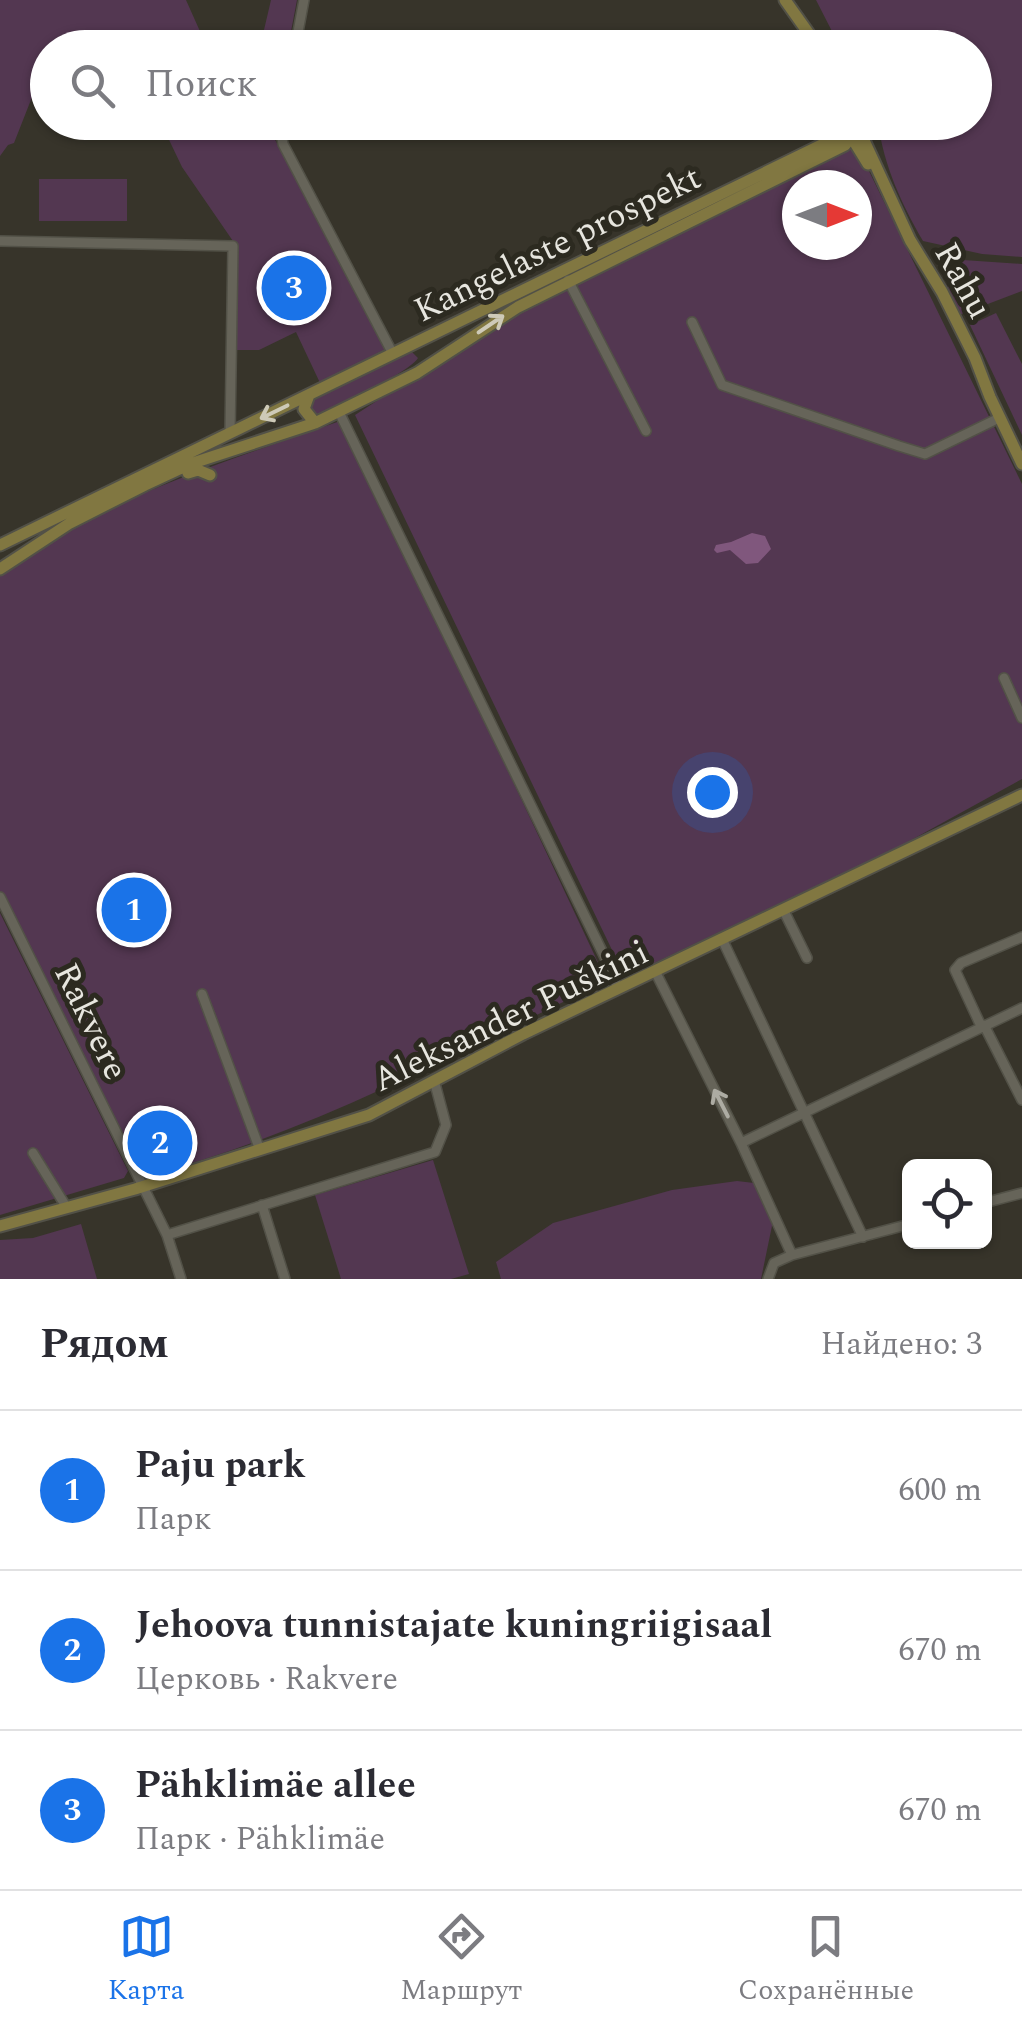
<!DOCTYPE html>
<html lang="ru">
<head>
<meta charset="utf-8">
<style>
  body { margin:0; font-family:Spectral,serif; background:#f2f2f3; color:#2b2b33 }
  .controls { position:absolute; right:30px; bottom:30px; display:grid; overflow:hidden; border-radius:15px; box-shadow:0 2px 8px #0004 }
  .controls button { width:90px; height:90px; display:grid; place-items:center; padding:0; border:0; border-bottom:2px solid #e1e1e2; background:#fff; color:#2b2b33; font:50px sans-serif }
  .compass { position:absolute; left:782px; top:170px; width:90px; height:90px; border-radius:50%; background:#fff; box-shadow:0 2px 8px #0004; rotate:90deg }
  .you { position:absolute; left:712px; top:792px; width:35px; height:35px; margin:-25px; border:8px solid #fff; border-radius:50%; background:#1a73e8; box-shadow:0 0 0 15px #1a73e833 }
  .badge { display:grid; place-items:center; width:65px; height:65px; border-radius:50%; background:#1a73e8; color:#fff; font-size:32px; font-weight:700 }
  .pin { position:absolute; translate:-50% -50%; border:5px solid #fff; box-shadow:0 2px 10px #0006 }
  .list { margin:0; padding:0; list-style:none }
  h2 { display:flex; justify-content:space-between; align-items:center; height:130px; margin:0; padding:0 40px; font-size:42px }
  h2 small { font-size:32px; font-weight:400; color:#7c7c81 }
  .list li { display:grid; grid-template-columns:65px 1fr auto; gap:30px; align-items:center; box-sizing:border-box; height:160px; padding:0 40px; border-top:2px solid #e1e1e2 }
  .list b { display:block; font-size:38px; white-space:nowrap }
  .list p { margin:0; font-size:32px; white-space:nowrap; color:#7c7c81 }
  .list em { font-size:32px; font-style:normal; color:#7c7c81 }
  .icon { flex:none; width:55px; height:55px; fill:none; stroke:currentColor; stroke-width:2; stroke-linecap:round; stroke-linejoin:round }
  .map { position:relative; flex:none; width:1022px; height:1279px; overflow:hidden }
  .search { position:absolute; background:#fff; box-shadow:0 2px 8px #0004; left:30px; right:30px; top:30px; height:110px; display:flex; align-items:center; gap:25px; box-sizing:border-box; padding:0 35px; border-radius:55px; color:#7c7c81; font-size:38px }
  .sheet { height:610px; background:#fff }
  nav { display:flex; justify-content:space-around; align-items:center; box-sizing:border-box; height:140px; border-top:2px solid #e1e1e2; background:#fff; font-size:28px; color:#7c7c81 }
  nav a { display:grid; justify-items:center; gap:5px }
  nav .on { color:#1a73e8 }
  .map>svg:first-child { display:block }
</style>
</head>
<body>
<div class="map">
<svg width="1022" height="1279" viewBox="0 0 1022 1279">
  <rect width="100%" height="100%" fill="#37342a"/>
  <path fill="#533751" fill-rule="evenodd" d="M0,0H186L207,47H98L62,35L55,47L48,48L47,59L14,143L8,145L0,156Z
    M271,0H297L288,47H260Z
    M816,0H1022V257L982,254L923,241C901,203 884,166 878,123L974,122V48L840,47Z
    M161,123H274L272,134L387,352L321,385L296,332L259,350H234L235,244L182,167Z
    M849,148L858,153L868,169L1022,484V779L904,844L625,977L355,415L540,295ZM797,185H857V245H797Z
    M39,179H127V221H39Z
    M963,260L1022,264V291L959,315L948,287L947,264Z
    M996,313L1022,364V435L970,325Z
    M411,351L418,358C411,371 333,410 315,416L309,406L312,401Z
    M343,420L602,971V983C451,1056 302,1137 139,1178L0,900V569C105,498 225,462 343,420Z
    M0,913L128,1171L124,1178L0,1215Z
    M433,1160L469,1274L451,1279H341L315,1195Z
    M737,1181L754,1183L773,1221L761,1279H501L496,1262L553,1223L672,1190Z
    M81,1224L97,1279H0V1240L33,1238Z"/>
  <path fill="#80577d" d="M752,533L765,536L771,549L758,563L746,564L730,550L717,553L714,550L716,545L731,542Z
    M119,882L150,918L156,930L151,935L123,936L102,902L106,890Z"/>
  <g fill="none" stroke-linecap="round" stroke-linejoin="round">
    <defs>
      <path id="minor" d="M295,48L304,0
        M279,122L283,144L393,354
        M0,241L233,246L230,433
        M568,280L646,431
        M692,322L722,385L899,446L925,454L999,418
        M339,412L615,978L617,990
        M1004,678L1022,718
        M0,897L167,1235L181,1279
        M784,911L807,958
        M723,941L863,1237
        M656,973L741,1143L792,1255
        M202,994L260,1150
        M984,1025L1022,1100
        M981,1026L955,970L961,963L1022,937
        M741,1143L1022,1008
        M33,1153L67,1208
        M984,1203L1022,1193
        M262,1205L285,1279
        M167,1235L435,1152L446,1125L434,1080
        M768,1279L774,1263L792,1255L910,1224"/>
      <path id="major" d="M785,0L819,48
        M851,122L852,138L868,164
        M862,136L910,240L942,292L975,358L990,397L1022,464
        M309,395L304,409L315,423
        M188,473L198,470L210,475
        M0,545L840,136H857L864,142
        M0,569L70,523L145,485L190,464L315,423L417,373L518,307L845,145L860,124
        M0,1226L135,1189L369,1115L523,1034L1022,795"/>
    </defs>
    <use href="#minor" stroke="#525147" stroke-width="12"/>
    <use href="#major" stroke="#525147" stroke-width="15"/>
    <use href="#minor" stroke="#666459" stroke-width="9"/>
    <use href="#major" stroke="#817741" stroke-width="11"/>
  </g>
  <defs><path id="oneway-shaft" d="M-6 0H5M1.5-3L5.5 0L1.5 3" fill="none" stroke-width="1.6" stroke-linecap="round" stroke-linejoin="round" transform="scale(2.5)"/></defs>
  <g stroke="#cecab8">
    <use href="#oneway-shaft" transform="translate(491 324) rotate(-34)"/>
    <use href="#oneway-shaft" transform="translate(274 412) rotate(154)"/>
  </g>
  <use stroke="#adaca3" href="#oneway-shaft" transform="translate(721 1103) rotate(-117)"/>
  <g text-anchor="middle" stroke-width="10" stroke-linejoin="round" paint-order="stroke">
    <g font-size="35" fill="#e7e6df" stroke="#2c2a20">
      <text transform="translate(557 243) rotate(-26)" y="12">Kangelaste prospekt</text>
      <text transform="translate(964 280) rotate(61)" y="12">Rahu</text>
      <text transform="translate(510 1015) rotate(-26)" y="12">Aleksander Puškini</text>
      <text transform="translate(92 1021) rotate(64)" y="12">Rakvere</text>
    </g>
  </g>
</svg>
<div class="controls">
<button><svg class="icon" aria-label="locate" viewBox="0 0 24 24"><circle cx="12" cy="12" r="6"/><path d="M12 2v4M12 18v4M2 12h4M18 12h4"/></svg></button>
</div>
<svg class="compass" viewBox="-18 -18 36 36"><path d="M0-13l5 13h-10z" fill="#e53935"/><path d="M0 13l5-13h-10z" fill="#7c7c81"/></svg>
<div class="you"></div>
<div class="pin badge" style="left:134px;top:910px">1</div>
<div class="pin badge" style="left:160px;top:1143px">2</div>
<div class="pin badge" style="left:294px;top:288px">3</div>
<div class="search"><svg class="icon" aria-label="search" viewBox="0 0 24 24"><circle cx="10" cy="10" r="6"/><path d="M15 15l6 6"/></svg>Поиск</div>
</div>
<section class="sheet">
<h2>Рядом<small>Найдено: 3</small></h2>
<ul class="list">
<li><span class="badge">1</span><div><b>Paju park</b><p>Парк</p></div><em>600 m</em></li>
<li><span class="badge">2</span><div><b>Jehoova tunnistajate kuningriigisaal</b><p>Церковь · Rakvere</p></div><em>670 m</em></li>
<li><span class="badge">3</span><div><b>Pähklimäe allee</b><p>Парк · Pähklimäe</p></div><em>670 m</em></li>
</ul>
</section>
<nav>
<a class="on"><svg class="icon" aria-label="map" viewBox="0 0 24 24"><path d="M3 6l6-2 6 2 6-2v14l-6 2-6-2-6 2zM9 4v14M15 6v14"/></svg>Карта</a>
<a><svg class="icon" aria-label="directions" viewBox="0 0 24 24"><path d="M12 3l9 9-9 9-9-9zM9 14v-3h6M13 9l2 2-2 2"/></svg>Маршрут</a>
<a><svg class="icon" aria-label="saved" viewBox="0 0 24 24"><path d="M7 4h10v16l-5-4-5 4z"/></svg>Сохранённые</a>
</nav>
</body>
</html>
